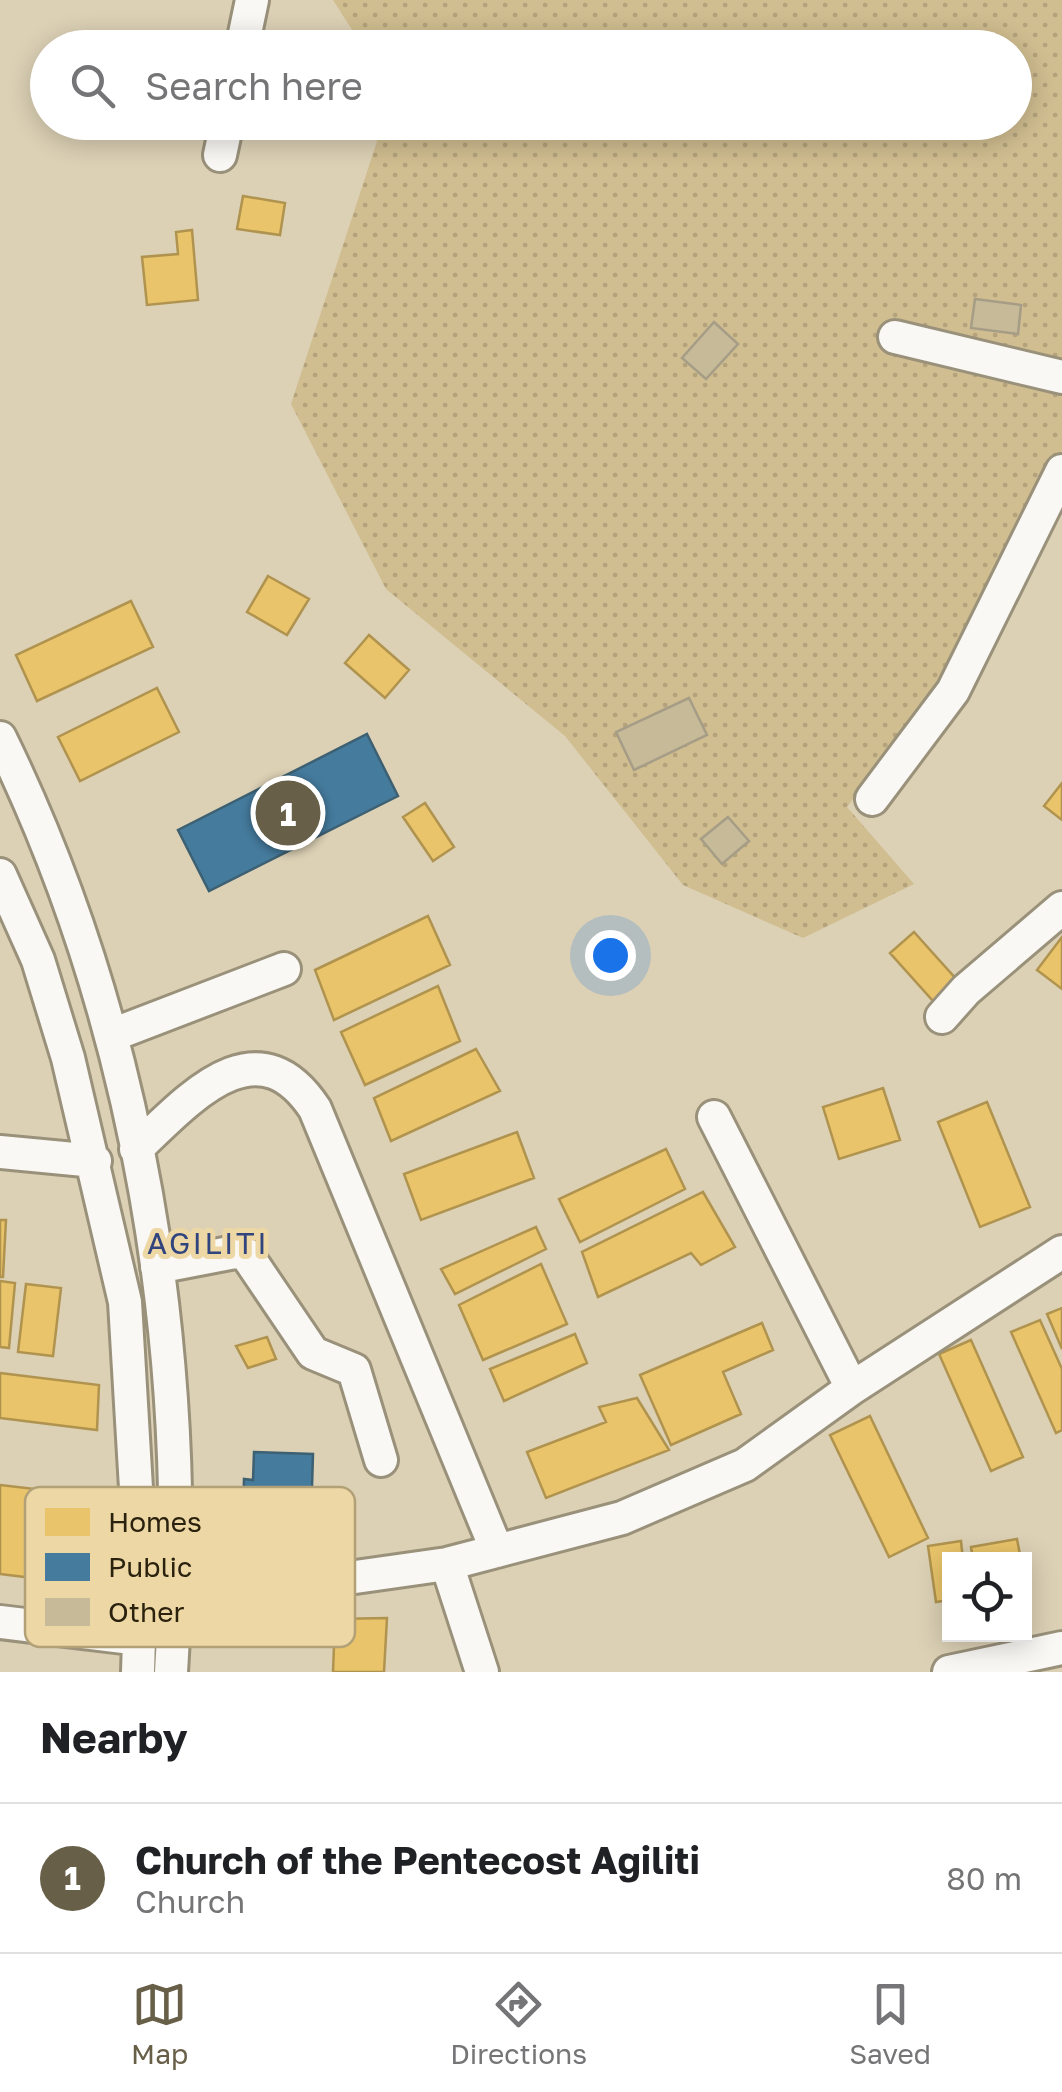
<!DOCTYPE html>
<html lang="en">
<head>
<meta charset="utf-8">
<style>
  body { margin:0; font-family:"Golos Text",sans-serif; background:#f2f2f2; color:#202124 }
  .controls { position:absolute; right:30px; bottom:30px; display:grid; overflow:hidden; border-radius:0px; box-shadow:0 5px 25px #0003 }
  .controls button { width:90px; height:90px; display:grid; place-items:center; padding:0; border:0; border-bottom:2px solid #e0e0e0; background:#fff; color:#202124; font:50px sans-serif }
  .you { position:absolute; left:610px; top:955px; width:35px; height:35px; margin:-25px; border:8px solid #fff; border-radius:50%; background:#1a73e8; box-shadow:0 0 0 15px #1a73e833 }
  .badge { display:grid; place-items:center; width:65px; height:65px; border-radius:50%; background:#685f48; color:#fff; font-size:32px; font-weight:700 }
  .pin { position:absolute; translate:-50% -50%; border:5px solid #fff; box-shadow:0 2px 10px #0006 }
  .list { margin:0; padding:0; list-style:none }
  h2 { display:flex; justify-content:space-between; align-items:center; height:130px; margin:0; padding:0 40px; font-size:42px }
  h2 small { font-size:32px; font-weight:400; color:#757577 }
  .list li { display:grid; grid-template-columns:65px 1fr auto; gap:30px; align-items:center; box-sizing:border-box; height:150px; padding:0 40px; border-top:2px solid #e0e0e0 }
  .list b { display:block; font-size:38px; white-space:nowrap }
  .list p { margin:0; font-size:32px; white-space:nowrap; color:#757577 }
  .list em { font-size:32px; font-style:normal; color:#757577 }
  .icon { flex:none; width:55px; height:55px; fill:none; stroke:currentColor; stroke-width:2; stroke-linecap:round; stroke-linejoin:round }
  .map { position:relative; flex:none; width:1062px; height:1672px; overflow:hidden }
  .search { position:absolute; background:#fff; box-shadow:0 5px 25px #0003; left:30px; right:30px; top:30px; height:110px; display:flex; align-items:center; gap:25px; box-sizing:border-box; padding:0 35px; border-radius:55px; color:#757577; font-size:38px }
  .sheet { height:280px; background:#fff }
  nav { display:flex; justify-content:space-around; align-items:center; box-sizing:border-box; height:140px; border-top:2px solid #e0e0e0; background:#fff; font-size:28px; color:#757577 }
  nav a { display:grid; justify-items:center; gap:5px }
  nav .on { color:#685f48 }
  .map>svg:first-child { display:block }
</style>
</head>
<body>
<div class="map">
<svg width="1062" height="1672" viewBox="0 0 1062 1672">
  <defs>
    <pattern id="grass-dots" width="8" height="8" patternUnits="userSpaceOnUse" patternTransform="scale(2.5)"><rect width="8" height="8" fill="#d0bd90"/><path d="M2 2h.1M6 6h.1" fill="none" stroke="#b3a27b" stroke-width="1.8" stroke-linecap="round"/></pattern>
  </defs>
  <rect width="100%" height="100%" fill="#dcd1b5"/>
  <path fill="url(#grass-dots)" d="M333,0H1062V450L952,672L847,807L914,884L803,938L683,885L565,736L386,589L291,404L383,123L1014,122V48L363,47Z"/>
  <path fill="#e9c46a" stroke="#b0934e" stroke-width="2.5" d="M243,196L285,203L280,235L237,229Z
    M192,230L198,300L147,305L142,257L178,254L176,232Z
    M268,576L309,599L287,635L247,612Z
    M131,601L153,647L37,701L16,655Z
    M369,635L409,670L385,698L345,663Z
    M157,688L179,732L80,781L58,737Z
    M1062,783V820L1044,806Z
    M425,803L454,847L433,861L403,817Z
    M428,916L450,965L334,1020L315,970Z
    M914,932L966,990L942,1011L890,953Z
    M1062,937V989L1037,970Z
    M438,986L460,1041L365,1085L341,1032Z
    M476,1049L500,1091L391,1141L374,1098Z
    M883,1088L900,1140L839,1159L823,1107Z
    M987,1102L1030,1207L980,1227L938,1122Z
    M517,1132L534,1178L421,1220L404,1174Z
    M666,1149L685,1189L580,1242L559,1199Z
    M703,1192L735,1247L701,1265L691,1253L598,1297L582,1252Z
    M0,1220H6L3,1277H0Z
    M536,1227L546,1249L455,1294L441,1269Z
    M541,1264L567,1324L483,1360L459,1305Z
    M0,1281L15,1283L9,1348L0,1347Z
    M26,1284L61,1288L53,1356L18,1352Z
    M1062,1308V1349L1047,1314Z
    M1040,1320L1062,1369V1430L1056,1433L1011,1332Z
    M762,1323L773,1350L723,1372L741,1414L671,1445L640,1375Z
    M575,1334L587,1363L504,1401L490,1369Z
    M267,1337L276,1359L248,1368L236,1346Z
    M971,1340L1023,1457L991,1471L939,1354Z
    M0,1373L99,1385L97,1430L0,1418Z
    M637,1398L669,1450L546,1498L527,1452L606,1422L599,1407Z
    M870,1416L928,1538L889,1557L830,1435Z
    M0,1485L44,1490L33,1578L0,1574Z
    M1017,1539L1021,1560H973L971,1547Z
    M961,1541L963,1560H950V1600L936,1602L928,1546Z
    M387,1618L384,1672H333L335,1619Z"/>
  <path fill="#457b9d" stroke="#3d6072" stroke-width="2.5" d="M367,734L398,796L209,891L178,830Z
    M254,1452L313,1454L311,1521L243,1519L244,1479L253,1480Z"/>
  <path fill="#c7ba98" stroke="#a69d87" stroke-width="2.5" d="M975,299L1021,305L1018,334L971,328Z
    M714,322L738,344L706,379L682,358Z
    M689,698L707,735L634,770L616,732Z
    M728,817L749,841L722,864L701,839Z"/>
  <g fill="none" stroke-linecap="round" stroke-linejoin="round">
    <defs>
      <path id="minor" d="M242,48L252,0
        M220,155L227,122
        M895,337L1062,377
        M0,738C140,1025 192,1354 171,1672
        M872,799L953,691L1062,471
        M0,875L38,960L68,1058L125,1302L141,1573L138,1672
        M942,1017L966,990L1062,908
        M112,1035L284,969
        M714,1117L852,1388
        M136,1149C189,1099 257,1021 315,1109L497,1551
        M0,1152L95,1161
        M157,1267L235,1252L246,1254L313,1353L354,1370L381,1460
        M447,1564L482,1672
        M178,1579L327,1581L447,1564L622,1518L745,1465L852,1388L1062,1252
        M0,1622L140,1639
        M949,1672L1062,1648"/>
    </defs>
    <use href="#minor" stroke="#9a917b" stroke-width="38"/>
    <use href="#minor" stroke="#faf8f4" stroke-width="32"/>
  </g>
  <g text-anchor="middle" stroke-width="10" stroke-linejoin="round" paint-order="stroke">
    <g font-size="30" letter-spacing="2.5" fill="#30447e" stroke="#edd7a4">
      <text x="208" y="1254">AGILITI</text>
    </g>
  </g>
  <rect x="25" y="1487" width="330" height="160" rx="15" fill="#edd7a4" stroke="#b2a177" stroke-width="2.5"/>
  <rect x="45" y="1508" width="45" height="28" fill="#e9c46a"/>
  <rect x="45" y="1553" width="45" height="28" fill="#457b9d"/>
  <rect x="45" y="1598" width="45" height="28" fill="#c7ba98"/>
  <g font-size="28" fill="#2a220e">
    <text x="108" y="1532">Homes</text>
    <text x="108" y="1577">Public</text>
    <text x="108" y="1622">Other</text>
  </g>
</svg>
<div class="controls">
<button><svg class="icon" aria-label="locate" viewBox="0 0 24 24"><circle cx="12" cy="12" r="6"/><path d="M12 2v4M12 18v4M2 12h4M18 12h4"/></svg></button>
</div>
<div class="you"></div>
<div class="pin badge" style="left:288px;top:813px">1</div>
<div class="search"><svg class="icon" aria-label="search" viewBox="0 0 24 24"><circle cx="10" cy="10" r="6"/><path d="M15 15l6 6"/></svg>Search here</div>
</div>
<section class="sheet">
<h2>Nearby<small></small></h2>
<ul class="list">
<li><span class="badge">1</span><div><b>Church of the Pentecost Agiliti</b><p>Church</p></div><em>80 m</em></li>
</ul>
</section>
<nav>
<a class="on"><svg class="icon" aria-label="map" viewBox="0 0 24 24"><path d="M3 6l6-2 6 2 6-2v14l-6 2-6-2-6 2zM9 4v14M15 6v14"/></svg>Map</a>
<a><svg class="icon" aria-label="directions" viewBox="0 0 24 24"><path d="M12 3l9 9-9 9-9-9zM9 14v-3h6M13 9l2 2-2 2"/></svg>Directions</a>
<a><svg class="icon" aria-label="saved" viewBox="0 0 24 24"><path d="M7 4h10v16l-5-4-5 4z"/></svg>Saved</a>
</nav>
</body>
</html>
